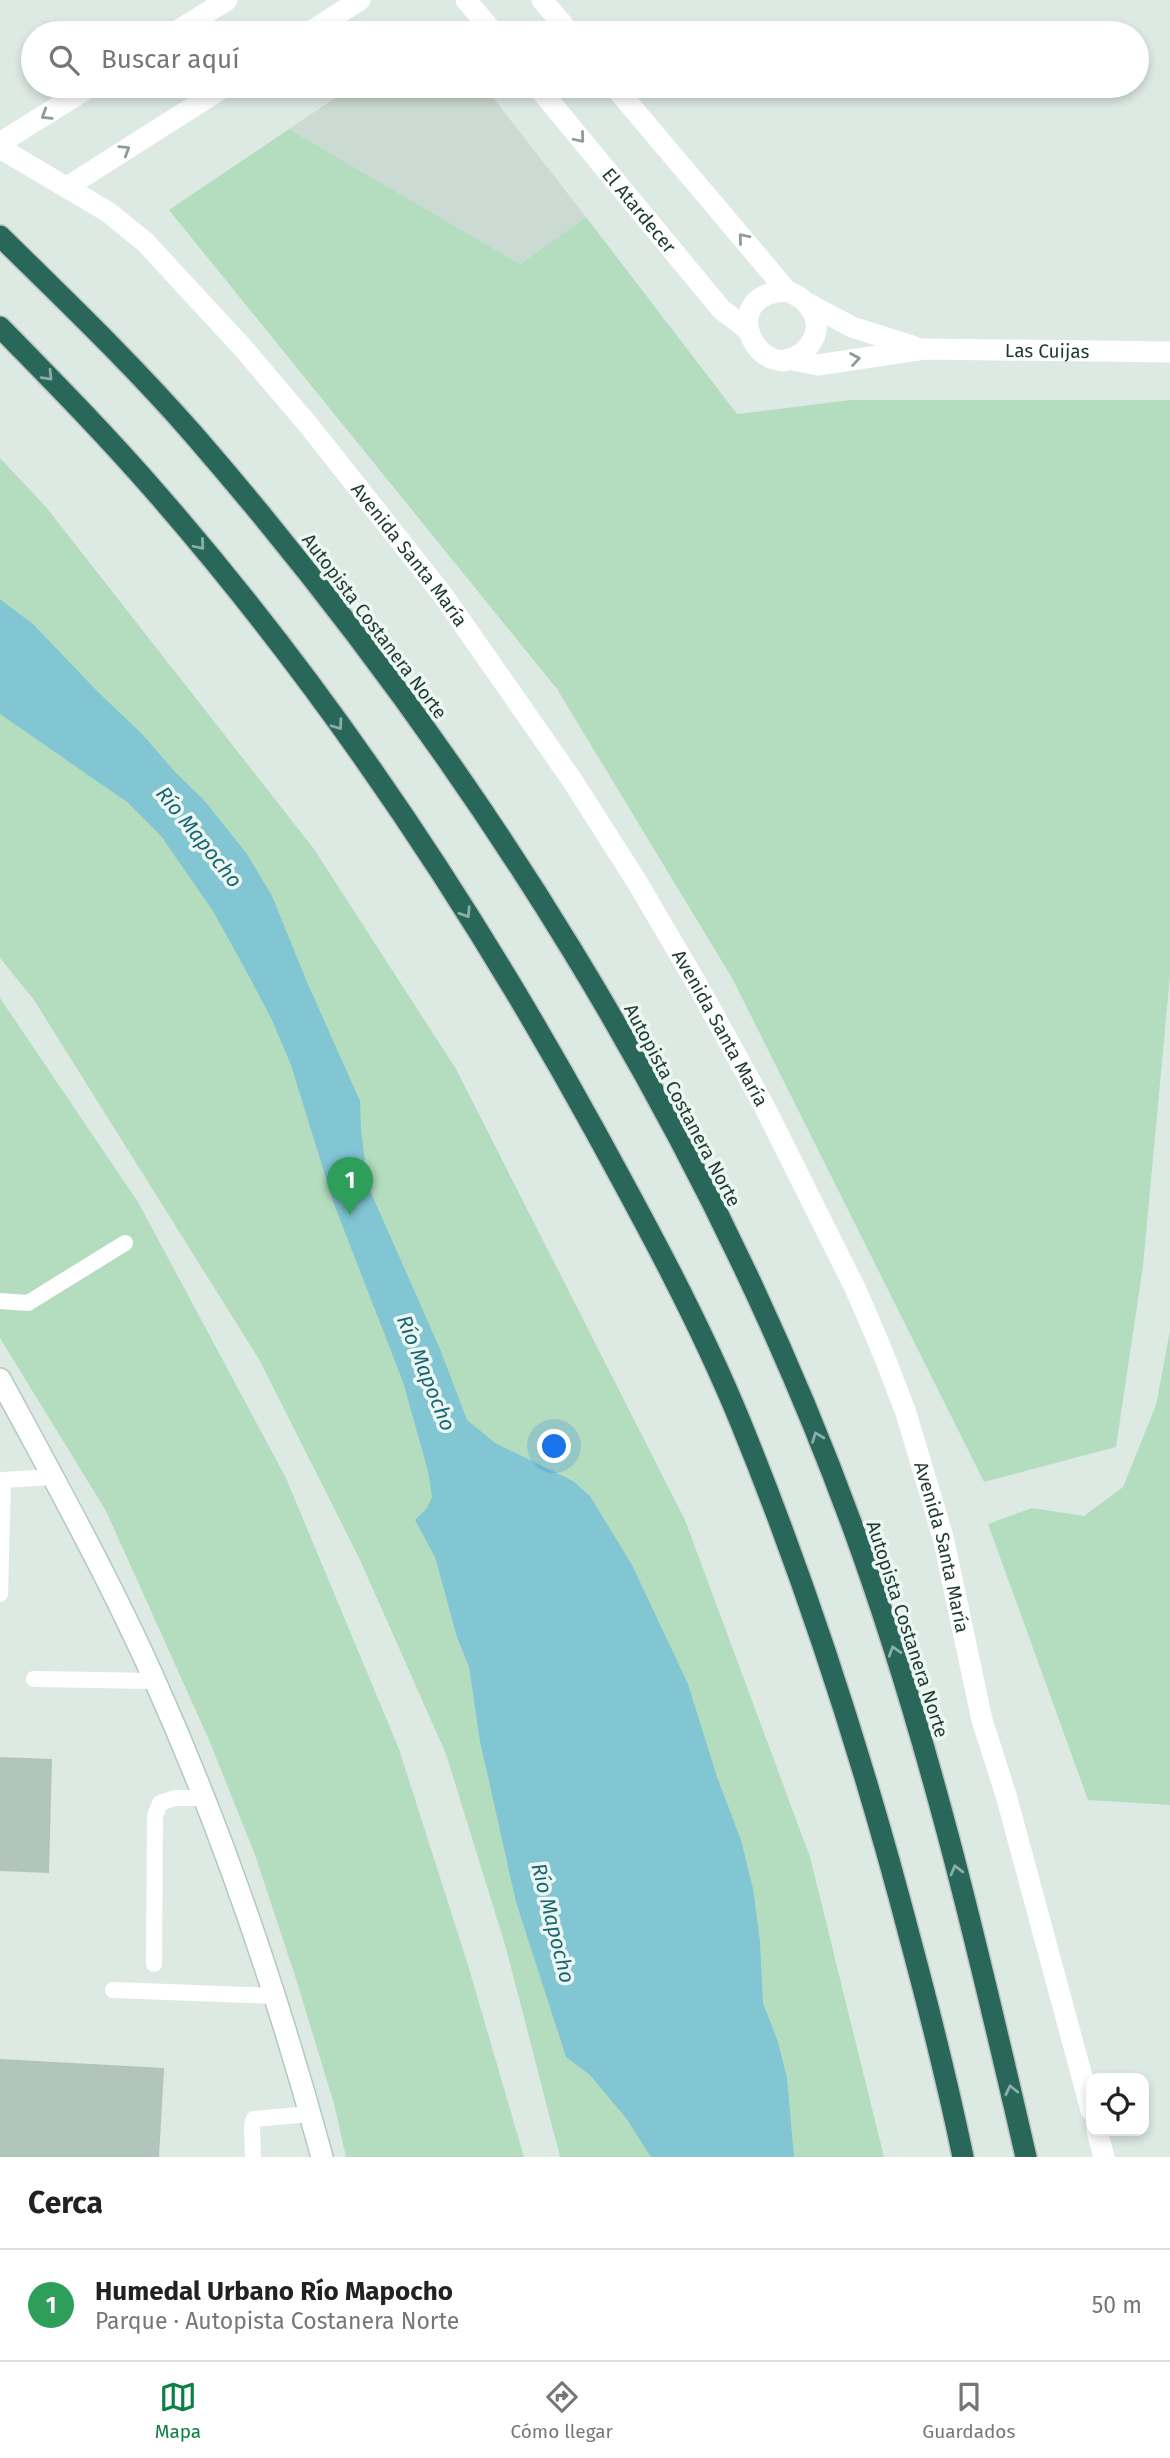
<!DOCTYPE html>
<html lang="es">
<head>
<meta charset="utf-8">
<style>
  body { margin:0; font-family:"Fira Sans",sans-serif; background:#f6f6f6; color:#222 }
  .controls { position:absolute; right:21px; bottom:21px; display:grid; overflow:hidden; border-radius:14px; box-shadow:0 4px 10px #0003 }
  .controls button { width:63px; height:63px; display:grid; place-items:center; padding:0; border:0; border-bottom:2px solid #e0e0e0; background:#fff; color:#222; font:35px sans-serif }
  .you { position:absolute; left:555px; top:1447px; width:24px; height:24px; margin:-18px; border:5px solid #fff; border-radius:50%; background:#1a73e8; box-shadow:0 0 0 10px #1a73e833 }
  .badge { display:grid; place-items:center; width:46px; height:46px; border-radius:50%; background:#0b8043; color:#fff; font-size:23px; font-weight:700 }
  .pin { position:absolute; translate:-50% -58px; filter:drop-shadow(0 2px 4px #0008) }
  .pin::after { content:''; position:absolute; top:37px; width:24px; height:21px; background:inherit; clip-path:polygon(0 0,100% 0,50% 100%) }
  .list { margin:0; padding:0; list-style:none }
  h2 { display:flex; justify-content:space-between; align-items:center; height:91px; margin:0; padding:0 28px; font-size:30px }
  h2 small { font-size:23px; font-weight:400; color:#767676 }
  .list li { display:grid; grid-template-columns:46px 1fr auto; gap:21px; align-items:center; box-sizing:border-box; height:112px; padding:0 28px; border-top:2px solid #e0e0e0 }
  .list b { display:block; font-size:26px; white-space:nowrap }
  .list p { margin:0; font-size:23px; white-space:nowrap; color:#767676 }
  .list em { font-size:23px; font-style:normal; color:#767676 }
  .icon { flex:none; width:38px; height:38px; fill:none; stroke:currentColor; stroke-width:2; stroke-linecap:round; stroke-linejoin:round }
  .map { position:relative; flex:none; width:1170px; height:2157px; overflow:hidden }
  .search { position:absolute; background:#fff; box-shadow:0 4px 10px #0003; left:21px; right:21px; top:21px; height:77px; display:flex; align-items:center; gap:18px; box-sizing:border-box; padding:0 24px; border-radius:38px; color:#767676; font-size:26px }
  .sheet { height:203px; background:#fff }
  nav { display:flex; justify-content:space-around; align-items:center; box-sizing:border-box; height:98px; border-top:2px solid #e0e0e0; background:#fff; font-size:19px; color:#767676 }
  nav a { display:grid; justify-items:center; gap:4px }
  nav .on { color:#0b8043 }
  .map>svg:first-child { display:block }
</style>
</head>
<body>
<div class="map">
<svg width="1170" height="2157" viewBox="0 0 1170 2157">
  <rect width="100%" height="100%" fill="#ddeae4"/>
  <path fill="#cbdad3" d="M353,86H484L586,217L520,264L289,129Z"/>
  <path fill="#b4ddc0" d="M289,129L520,264L586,217L737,414L850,400H1170V976L1143,1266L1116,1447L984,1482L732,978L557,689L169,210Z
    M0,458L46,507L314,849L456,1069L685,1520L810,1857L884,2157H560L506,1948L446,1754L360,1560L260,1361L34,1000L0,958Z
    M0,998L138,1202L286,1478L399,1749L468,1965L524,2157H346L334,2104L296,1979L255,1855L209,1740L106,1511L0,1338Z
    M1170,1330V1805L1088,1800L988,1524L1032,1508L1084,1516L1123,1487L1156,1405Z"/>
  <path fill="#82c5d3" d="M0,599L34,625L98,692L142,734L176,773L204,800L247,854L272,896L307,982L360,1101L361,1130L368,1186L440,1349L467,1420L495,1443L573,1481L590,1496L632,1565L688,1684L717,1777L741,1840L753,1889L760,1941L763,2003L778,2042L787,2078L794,2157H651L626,2118L590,2075L566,2057L516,1902L480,1741L469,1667L457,1637L435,1557L415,1520L427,1508L432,1497L428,1471L403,1382L334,1204L291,1065L272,1020L250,978L213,911L161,836L127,802L0,714Z"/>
  <path fill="#b2c5bd" stroke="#b0c4bc" stroke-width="2" d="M0,1758L51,1760L48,1872L0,1870Z
    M0,2060L163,2069L158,2157H0Z"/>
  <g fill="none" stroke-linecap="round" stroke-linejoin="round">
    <defs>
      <path id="secondary" d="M0,1379C54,1479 109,1578 155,1681C224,1835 278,1995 322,2157"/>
      <path id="highway" d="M0,236C66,301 133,365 194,435C472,756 705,1125 852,1525C927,1730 977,1944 1026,2157
        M0,327C54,382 108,437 159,496C327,689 471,905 594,1129C646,1224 699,1321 740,1421C809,1590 865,1765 911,1942C930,2013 948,2085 963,2157"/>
    </defs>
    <use href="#secondary" stroke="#b0cac1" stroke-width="24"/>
    <use href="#highway" stroke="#bcc4c2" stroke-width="24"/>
    <path stroke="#fff" stroke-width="16" d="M0,1301L28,1303L125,1243
      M0,1594L3,1480L54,1477
      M34,1679L155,1681
      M154,1964L155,1816L160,1803L175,1798H203
      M113,1990L275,1996
      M253,2157L252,2126L254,2119L310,2114"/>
    <g stroke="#fff" stroke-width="21">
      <path d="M466,0L494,33"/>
      <path d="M542,0L570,33"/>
      <path d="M174,33L227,0"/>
      <path d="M308,33L360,0"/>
      <path id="s1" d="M537,86L721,309L748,330"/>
      <path d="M614,86L787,291C812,300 828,326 806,349C763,394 710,294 787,291"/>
      <path d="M0,143L91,86"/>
      <path id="s2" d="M0,148L108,212L145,242L243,348L310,427L442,594L503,681L572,780L637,882L698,986L764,1106L856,1290L883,1353L906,1413L943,1537L982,1720L1006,1795L1091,2110"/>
      <path d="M67,187L226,86"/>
      <path d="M809,304L852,327L915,347"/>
      <path id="s3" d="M788,359L818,365L924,349L1170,352"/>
      <path d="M1097,2131L1104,2157"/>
    </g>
    <use href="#secondary" stroke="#fff" stroke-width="21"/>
    <use href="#highway" stroke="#29675b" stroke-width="21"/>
  </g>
  <defs><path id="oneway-chevron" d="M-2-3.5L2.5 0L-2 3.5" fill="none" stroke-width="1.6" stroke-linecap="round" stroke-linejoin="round" transform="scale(1.75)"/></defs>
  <g stroke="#8e9c99">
    <use href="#oneway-chevron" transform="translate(46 115) rotate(148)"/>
    <use href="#oneway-chevron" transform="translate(580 138) rotate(50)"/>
    <use href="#oneway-chevron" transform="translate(125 150) rotate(-32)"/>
    <use href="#oneway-chevron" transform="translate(743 238) rotate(-130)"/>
    <use href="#oneway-chevron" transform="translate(855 359) rotate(-9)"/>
  </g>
  <g stroke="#8bafa6">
    <use href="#oneway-chevron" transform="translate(48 376) rotate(46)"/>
    <use href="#oneway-chevron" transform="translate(200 545) rotate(50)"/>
    <use href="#oneway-chevron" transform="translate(338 725) rotate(54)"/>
    <use href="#oneway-chevron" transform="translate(466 913) rotate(57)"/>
    <use href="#oneway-chevron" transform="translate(817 1437) rotate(-111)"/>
    <use href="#oneway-chevron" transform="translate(894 1651) rotate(-107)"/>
    <use href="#oneway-chevron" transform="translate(956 1870) rotate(-105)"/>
    <use href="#oneway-chevron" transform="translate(1011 2090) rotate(-103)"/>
  </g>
  <g text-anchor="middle" stroke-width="7" stroke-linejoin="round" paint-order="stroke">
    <g font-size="19" fill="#1e3a33" stroke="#edf7f2">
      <text dy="7" stroke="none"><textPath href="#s1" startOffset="161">El Atardecer</textPath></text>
      <text dy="7" stroke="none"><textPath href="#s3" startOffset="261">Las Cuijas</textPath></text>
      <text dy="7" stroke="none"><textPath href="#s2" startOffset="583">Avenida Santa María</textPath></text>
      <text transform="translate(375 626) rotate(53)" y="7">Autopista Costanera Norte</text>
      <text dy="7" stroke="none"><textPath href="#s2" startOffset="1150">Avenida Santa María</textPath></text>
      <text transform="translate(683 1105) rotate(62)" y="7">Autopista Costanera Norte</text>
      <text dy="7" stroke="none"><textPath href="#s2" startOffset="1717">Avenida Santa María</textPath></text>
      <text transform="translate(908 1629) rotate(72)" y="7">Autopista Costanera Norte</text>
    </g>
    <g font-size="21" font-style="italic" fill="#176677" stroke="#edf7f2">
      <text transform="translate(199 837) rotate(51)" y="7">Río Mapocho</text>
      <text transform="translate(426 1373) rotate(68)" y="7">Río Mapocho</text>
      <text transform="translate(553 1923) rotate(76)" y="7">Río Mapocho</text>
    </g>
  </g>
</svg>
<div class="controls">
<button><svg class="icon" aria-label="locate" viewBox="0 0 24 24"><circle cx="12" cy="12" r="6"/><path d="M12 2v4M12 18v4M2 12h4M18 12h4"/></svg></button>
</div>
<div class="you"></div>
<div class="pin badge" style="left:350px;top:1215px;background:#2e9e5b">1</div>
<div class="search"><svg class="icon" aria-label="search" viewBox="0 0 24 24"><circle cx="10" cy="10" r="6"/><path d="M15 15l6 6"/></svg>Buscar aquí</div>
</div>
<section class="sheet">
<h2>Cerca<small></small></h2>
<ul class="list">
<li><span class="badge" style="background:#2e9e5b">1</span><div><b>Humedal Urbano Río Mapocho</b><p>Parque · Autopista Costanera Norte</p></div><em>50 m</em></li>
</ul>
</section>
<nav>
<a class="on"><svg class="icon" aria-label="map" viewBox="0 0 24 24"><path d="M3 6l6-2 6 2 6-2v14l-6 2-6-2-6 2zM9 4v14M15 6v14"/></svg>Mapa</a>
<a><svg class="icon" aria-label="directions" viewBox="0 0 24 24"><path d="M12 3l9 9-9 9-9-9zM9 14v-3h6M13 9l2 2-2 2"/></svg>Cómo llegar</a>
<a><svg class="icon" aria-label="saved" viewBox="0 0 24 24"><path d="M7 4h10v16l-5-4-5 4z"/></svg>Guardados</a>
</nav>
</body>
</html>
